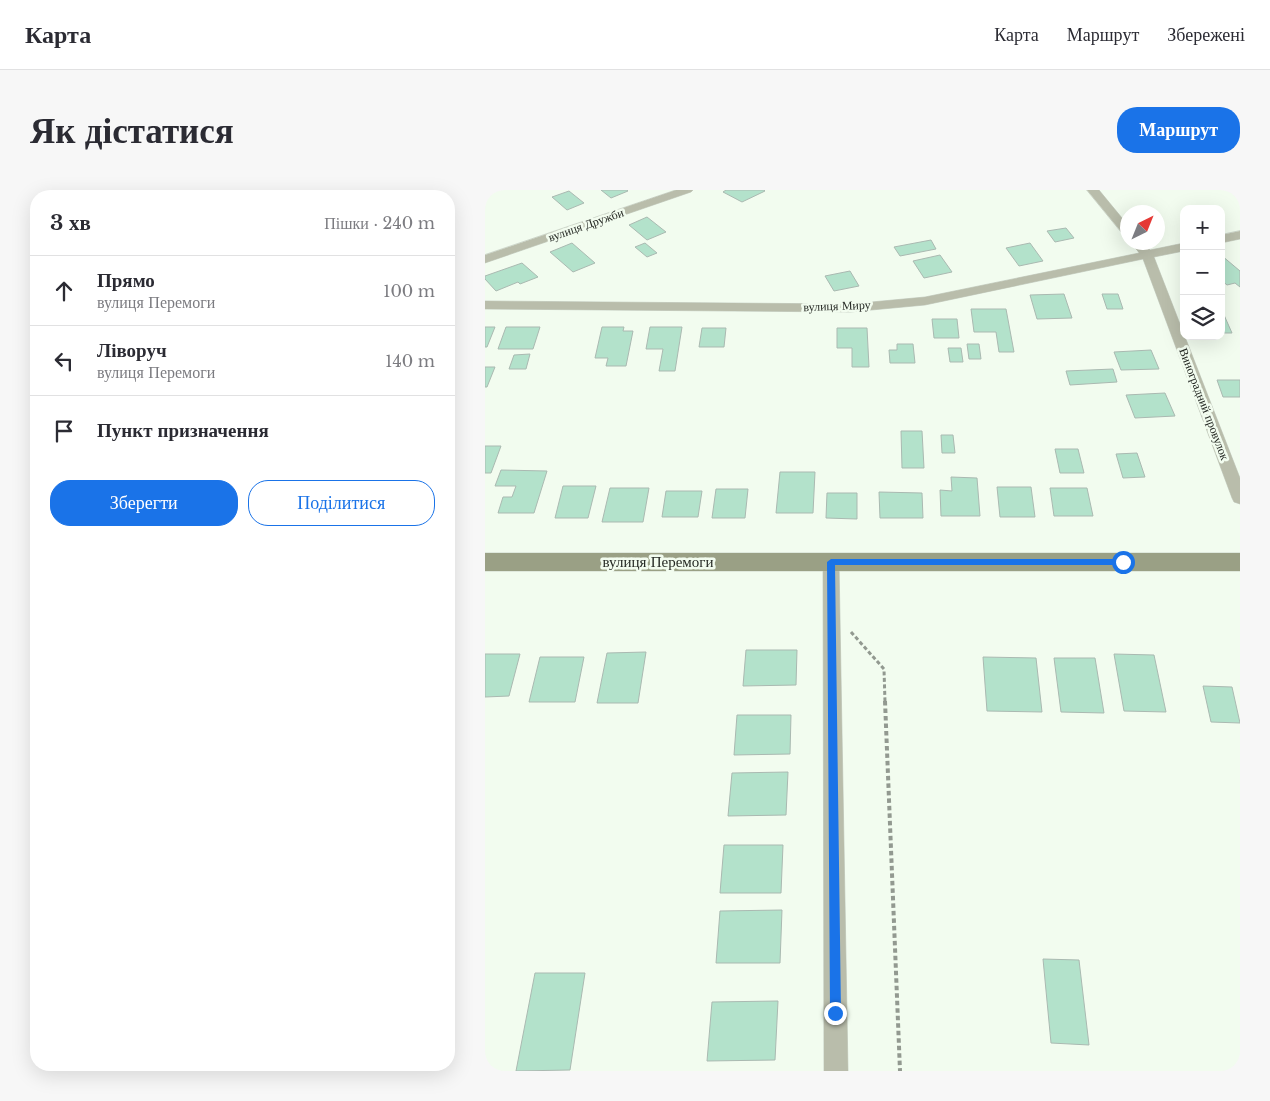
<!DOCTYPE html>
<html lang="uk">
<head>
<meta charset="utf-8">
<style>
  body { margin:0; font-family:"Libre Baskerville",serif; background:#f7f7f7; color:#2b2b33 }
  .controls { position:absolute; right:15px; top:15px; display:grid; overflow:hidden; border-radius:10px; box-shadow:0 5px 20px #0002 }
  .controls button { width:45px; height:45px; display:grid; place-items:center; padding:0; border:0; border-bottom:1px solid #e1e1e2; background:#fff; color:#2b2b33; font:25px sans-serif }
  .compass { position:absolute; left:635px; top:15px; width:45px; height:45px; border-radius:50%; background:#fff; box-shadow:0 5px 20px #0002; rotate:43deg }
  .stop { position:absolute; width:15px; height:15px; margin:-11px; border:4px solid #1a73e8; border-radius:50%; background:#fff }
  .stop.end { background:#1a73e8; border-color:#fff; box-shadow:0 1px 5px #0008 }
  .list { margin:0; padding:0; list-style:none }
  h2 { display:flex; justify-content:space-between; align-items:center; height:65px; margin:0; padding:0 20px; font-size:21px }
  h2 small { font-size:16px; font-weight:400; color:#7c7c81 }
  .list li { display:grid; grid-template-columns:32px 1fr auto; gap:15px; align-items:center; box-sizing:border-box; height:70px; padding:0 20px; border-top:1px solid #e1e1e2 }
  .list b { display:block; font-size:19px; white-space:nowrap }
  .list p { margin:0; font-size:16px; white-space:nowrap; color:#7c7c81 }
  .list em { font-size:16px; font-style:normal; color:#7c7c81 }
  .actions { display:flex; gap:10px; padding:15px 20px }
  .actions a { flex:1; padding:11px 0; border:1px solid #1a73e8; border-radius:20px; text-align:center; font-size:18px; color:#1a73e8 }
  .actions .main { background:#1a73e8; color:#fff }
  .icon { flex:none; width:28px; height:28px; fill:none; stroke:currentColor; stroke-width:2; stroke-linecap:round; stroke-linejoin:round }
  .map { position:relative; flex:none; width:755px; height:881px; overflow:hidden; border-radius:20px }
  header { display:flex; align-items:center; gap:30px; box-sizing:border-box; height:70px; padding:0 25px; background:#fff; border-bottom:1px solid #e1e1e2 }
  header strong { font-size:24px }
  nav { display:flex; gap:28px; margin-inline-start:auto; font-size:18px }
  .intro { display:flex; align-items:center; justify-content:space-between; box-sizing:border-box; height:120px; padding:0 30px }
  h1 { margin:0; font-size:35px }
  .button { padding:12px 22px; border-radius:20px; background:#1a73e8; color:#fff; font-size:18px; font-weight:700 }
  main { display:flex; gap:30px; padding:0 30px }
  aside { flex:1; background:#fff; border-radius:20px; box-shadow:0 5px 20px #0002 }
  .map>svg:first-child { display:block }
</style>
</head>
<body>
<header>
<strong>Карта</strong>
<nav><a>Карта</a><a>Маршрут</a><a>Збережені</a></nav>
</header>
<div class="intro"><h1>Як дістатися</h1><a class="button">Маршрут</a></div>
<main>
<aside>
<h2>3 хв<small>Пішки · 240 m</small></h2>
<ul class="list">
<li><svg class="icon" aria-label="ahead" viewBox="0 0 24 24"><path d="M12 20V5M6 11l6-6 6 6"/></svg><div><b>Прямо</b><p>вулиця Перемоги</p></div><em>100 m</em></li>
<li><svg class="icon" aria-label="left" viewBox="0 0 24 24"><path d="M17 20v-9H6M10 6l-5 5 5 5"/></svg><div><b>Ліворуч</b><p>вулиця Перемоги</p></div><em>140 m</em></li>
<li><svg class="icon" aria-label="arrive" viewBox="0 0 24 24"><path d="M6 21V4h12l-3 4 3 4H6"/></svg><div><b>Пункт призначення</b></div></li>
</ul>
<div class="actions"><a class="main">Зберегти</a><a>Поділитися</a></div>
</aside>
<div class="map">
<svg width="755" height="881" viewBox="0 0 755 881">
  <rect width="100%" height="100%" fill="#f2fcef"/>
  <path fill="#b3e2cb" stroke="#aab9b1" d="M116,0H142L143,1L126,8Z
    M241,0H279L280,1L257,12L238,2Z
    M84,1L99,13L82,20L67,7Z
    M162,27L181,42L162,50L144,35Z
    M581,38L589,48L570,52L562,41Z
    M446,50L451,59L415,66L409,57Z
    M87,53L110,73L88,82L65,62Z
    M160,53L172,63L162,67L150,57Z
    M545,53L558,71L534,76L521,58Z
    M455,65L467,82L439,88L428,71Z
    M736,65L755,81V97L750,93L742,95L736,90Z
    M37,73L53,87L35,94L33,92L11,101L0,89V86Z
    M365,81L374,96L349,101L340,86Z
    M579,104L587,128L552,129L545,105Z
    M617,104H633L638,119H622Z
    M486,119H521L529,162H514L511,142H489Z
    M736,125H739L747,143H736Z
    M447,129H472L474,148H449Z
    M0,137H10L2,157H0Z
    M21,137H55L48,159H13Z
    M117,137H139L138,141H148L141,176H121L123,168H110Z
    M165,137H197L190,181H174L178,159H161Z
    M217,138H241L239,157H214Z
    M352,138H382L384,177H367V158H352Z
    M412,154H428L430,173H405L404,160H412Z
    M482,154H494L496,169H484Z
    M463,158H476L478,172H465Z
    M666,160L674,179L636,180L629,162Z
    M45,164L41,179H24L29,165Z
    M0,177H10L2,197H0Z
    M628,179L632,192L585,195L581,181Z
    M732,190H755V207H738Z
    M680,203L690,226L650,228L641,205Z
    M416,241H437L439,278H417Z
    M456,245H468L470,263H457Z
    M0,256H16L6,283H0Z
    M570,259H593L599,283H575Z
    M652,263L660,287L638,288L631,264Z
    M16,280L62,281L49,323H13L18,307H27L31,296H10Z
    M295,282H330L328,323H291Z
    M466,287L492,288L495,326H456L455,300L467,301Z
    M78,296H111L103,328H70Z
    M512,297H546L550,327H515Z
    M125,298H164L158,332H117Z
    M565,298H602L608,326H569Z
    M231,299H263L260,328H227Z
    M181,301H217L213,327H177Z
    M394,302L437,303L438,328H395Z
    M342,303H372V329L341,328Z
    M261,460H312L311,495L258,496Z
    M161,462L153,513H112L122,463Z
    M0,464H35L24,506L0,507Z
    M629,464L669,465L681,522L639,521Z
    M55,467H99L90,512H44Z
    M498,467L551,468L557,522L502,521Z
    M569,468H610L619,523L576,522Z
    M718,496L747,497L755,533L726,532Z
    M252,525H306L305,564L249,565Z
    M303,582L301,625L243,626L247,583Z
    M239,655H298L296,703H235Z
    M297,720L295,773H231L235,721Z
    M558,769L594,770L604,855L566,853Z
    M50,783H100L85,880L31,881Z
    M293,811L290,870L222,871L227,812Z"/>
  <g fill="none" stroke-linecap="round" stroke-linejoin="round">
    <defs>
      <path id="street" d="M191,0H208L206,2L0,73V65Z
        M602,0H614L642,34V44H638Z
        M755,41V49L736,53V45Z
        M646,52H659L665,60L699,53V61L669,67L755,288V314L749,312L747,308L658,69L440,115L365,122L0,119V111L365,114L440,107L654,63Z
        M346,366L352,367L354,372L363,881H339L338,372L340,367Z"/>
      <path id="secondary" d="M0,363H755V381H0Z"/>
    </defs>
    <use href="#street" stroke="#cdd6cb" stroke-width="1"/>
    <use href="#secondary" stroke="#cdd6cb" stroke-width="1"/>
    <path stroke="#929990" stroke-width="3" stroke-dasharray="4 2.5" stroke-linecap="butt" d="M366,442L399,479L400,512"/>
    <path stroke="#929990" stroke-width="4" stroke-dasharray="4.5 3" stroke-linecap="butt" d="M400,511L415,881"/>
    <use href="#street" fill="#b9bdab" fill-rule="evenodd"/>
    <use href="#secondary" fill="#9aa085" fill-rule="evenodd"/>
  </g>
  <path fill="#1a73e8" d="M346,369H638L642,372L638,375H350L356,823L354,827L350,829L347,827L345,823L342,372Z"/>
  <g text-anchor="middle" stroke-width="5" stroke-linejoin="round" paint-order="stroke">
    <g font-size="12" fill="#262a25" stroke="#f2fcef">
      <text transform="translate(101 35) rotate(-19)" y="4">вулиця Дружби</text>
      <text transform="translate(352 116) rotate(-2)" y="4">вулиця Миру</text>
      <text transform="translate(719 214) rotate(69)" y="4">Виноградний провулок</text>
    </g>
    <g font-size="15" fill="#262a25" stroke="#f2fcef">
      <text x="173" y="377">вулиця Перемоги</text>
    </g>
  </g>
</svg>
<div class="controls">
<button>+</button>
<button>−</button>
<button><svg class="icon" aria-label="layers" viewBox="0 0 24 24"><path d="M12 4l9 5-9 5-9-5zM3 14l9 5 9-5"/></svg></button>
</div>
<svg class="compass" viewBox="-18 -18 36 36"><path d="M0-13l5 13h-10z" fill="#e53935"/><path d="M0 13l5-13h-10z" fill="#7c7c81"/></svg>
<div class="stop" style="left:638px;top:372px"></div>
<div class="stop end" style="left:350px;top:823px"></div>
</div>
</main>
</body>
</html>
